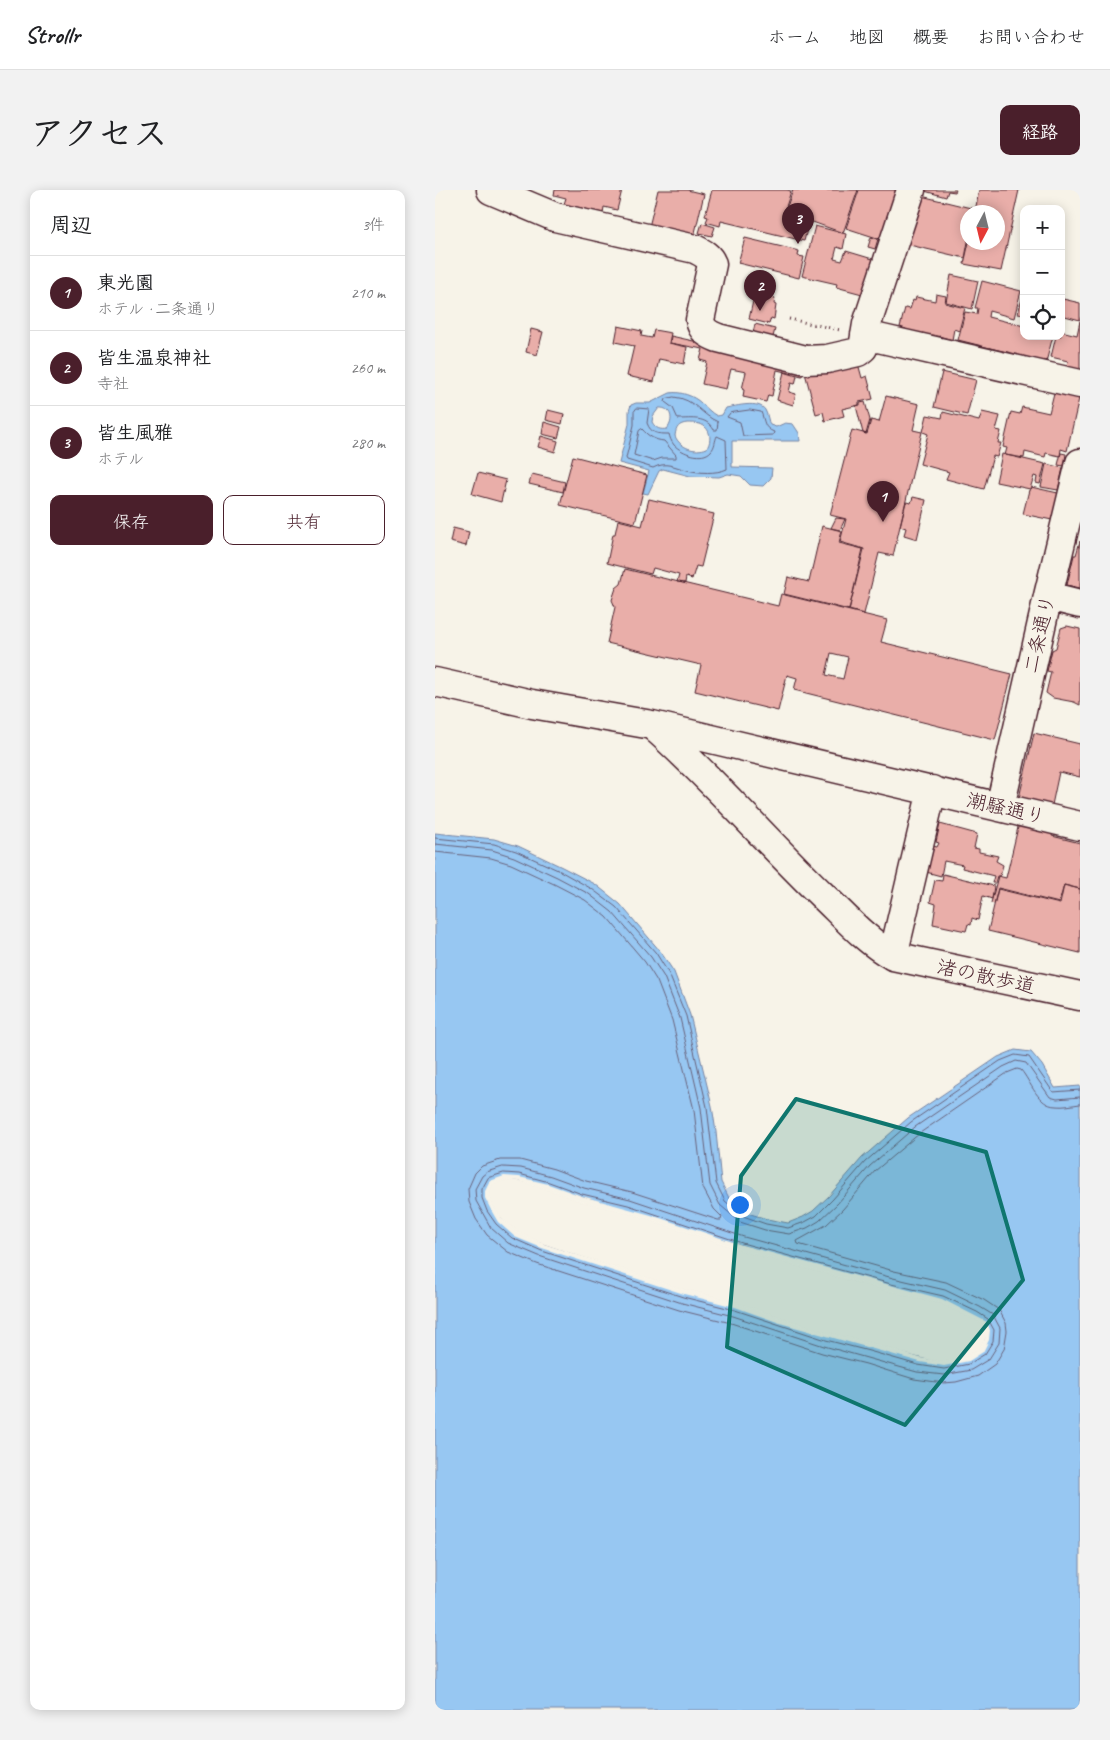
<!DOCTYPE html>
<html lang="ja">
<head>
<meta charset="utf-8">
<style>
  body { margin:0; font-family:Caveat,"Klee One",sans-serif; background:#f2f2f2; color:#202124 }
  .controls { position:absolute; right:15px; top:15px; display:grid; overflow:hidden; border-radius:10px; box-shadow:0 2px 12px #0003 }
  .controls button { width:45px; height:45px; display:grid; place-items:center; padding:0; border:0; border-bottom:1px solid #e0e0e0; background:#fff; color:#202124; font:25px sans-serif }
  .compass { position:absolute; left:525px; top:15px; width:45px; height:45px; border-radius:50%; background:#fff; box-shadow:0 2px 12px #0003; rotate:187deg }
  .you { position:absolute; left:304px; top:1014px; width:18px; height:18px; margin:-12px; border:4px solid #fff; border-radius:50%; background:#1a73e8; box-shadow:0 0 0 8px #1a73e833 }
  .badge { display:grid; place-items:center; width:32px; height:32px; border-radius:50%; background:#4a1f2b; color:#fff; font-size:16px; font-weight:700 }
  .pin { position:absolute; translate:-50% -41px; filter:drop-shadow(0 1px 2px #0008) }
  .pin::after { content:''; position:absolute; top:26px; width:18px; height:15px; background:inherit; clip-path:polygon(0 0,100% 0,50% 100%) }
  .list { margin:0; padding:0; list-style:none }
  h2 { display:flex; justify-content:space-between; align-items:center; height:65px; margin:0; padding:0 20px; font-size:21px }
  h2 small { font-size:16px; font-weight:400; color:#757577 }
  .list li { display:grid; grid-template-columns:32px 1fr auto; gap:15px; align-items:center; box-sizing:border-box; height:75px; padding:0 20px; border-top:1px solid #e0e0e0 }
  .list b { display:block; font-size:19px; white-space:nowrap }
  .list p { margin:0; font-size:16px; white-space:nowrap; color:#757577 }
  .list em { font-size:16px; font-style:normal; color:#757577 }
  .actions { display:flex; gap:10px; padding:15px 20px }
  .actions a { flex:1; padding:11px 0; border:1px solid #4a1f2b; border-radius:10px; text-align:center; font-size:18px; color:#4a1f2b }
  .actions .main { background:#4a1f2b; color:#fff }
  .icon { flex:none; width:28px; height:28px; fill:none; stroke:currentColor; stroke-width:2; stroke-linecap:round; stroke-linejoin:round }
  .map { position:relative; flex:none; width:645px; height:1520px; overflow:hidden; border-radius:10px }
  header { display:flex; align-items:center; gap:30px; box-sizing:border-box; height:70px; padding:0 25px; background:#fff; border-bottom:1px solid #e0e0e0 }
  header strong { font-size:24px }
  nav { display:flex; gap:28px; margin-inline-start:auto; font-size:18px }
  .intro { display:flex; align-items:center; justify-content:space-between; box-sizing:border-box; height:120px; padding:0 30px }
  h1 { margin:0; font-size:35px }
  .button { padding:12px 22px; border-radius:10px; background:#4a1f2b; color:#fff; font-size:18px; font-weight:700 }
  main { display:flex; gap:30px; padding:0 30px }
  aside { flex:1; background:#fff; border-radius:10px; box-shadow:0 2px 12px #0003 }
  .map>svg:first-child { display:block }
</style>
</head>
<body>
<header>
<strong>Strollr</strong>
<nav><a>ホーム</a><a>地図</a><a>概要</a><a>お問い合わせ</a></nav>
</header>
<div class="intro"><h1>アクセス</h1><a class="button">経路</a></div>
<main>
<aside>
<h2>周辺<small>3件</small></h2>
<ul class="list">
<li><span class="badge">1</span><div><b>東光園</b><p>ホテル · 二条通り</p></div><em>210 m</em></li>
<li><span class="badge">2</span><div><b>皆生温泉神社</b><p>寺社</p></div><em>260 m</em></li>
<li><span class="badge">3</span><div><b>皆生風雅</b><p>ホテル</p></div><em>280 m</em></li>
</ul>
<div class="actions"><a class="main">保存</a><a>共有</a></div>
</aside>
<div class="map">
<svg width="645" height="1520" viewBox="0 0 645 1520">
  <rect width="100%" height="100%" fill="#f7f3e8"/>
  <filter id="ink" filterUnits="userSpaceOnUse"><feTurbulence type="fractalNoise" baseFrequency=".02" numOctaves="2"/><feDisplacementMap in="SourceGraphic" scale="10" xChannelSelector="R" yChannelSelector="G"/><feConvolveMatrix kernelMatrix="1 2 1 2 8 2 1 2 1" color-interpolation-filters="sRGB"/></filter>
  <g filter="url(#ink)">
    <path fill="#97c7f2" stroke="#7884a2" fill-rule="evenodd" d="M235,203C245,201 259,206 266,213C272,218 276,223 282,226L287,225L291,218C301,216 324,210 330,220C333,225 333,231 335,235L341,237L350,233L358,234L364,243L365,251H297V277L337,278L336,288L328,296L315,295L306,286L293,284L284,287L255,286L228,279L224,281L213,304L208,303L214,281L184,273L194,234V221L196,215L201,213H215ZM224,218C237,217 239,231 232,239C225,240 221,239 217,232L218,226ZM252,233C256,233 261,233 265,234C276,238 277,250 272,258C260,263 245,258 240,246C241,237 244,234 252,233Z
      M0,643L59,649L83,656L127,677L160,694L185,714L225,761L239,782L255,825L277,916L281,942L286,992L294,1008L309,1022L332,1029L353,1033L368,1027L378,1021L394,1006L427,968L473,928L563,867L580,860L596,862L607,875L620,898L645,896V1520H0ZM69,988L113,996L408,1086L506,1110L550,1133L554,1140L546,1161L533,1170L509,1174L392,1145L302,1115L250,1102L81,1045L57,1019L51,1001L56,992Z"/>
    <path fill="#f7f3e8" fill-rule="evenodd" d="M69,986L84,987L113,994L147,1006L216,1025L307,1055L507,1109L552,1132L555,1140L554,1150L548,1162L534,1171L509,1176L485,1172L345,1133L300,1117L249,1104L107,1058L80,1047L63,1032L56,1020L50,1008V1001L55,991ZM69,990L83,991L112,999L145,1011L191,1022L305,1060L454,1101L505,1113L539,1129L548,1135L551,1141L550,1149L544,1159L532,1167L509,1172L485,1168L436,1153L393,1143L302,1113L250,1100L109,1054L82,1042L67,1029L59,1018L54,1006V1002L58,994Z"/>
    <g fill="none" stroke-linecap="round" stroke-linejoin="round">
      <path stroke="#69627b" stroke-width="1" d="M239,207C260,209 266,225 283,232L282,240H279C271,226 257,229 243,229L238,218L230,212L231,209Z
        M202,218L214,219L212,233C216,244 223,244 234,244C235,248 236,251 239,255C247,263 267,271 276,261C280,257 280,250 282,246L291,250L292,279C281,284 264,283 252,280C239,277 231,271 218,278L192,270L191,268L199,235V222Z
        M315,220L326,222C330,231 328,238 339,242L338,245L308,246L305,232L292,227L295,223Z
        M207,239C214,247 220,250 229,251L241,265V268H227L218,271L199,265L204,241Z
        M0,648L59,654L81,661L125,681L157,699L181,717L221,763L234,784L251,826L272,917L281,993L290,1011L308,1026L331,1034L353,1038L370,1032L381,1026L398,1009L430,972L476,932L565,871L580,865L594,867L618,902L645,900
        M0,654L57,660L79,667L122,687L154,704L177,722L216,767L229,787L245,828L266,918L275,995L285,1015L305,1032L330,1040L354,1044L372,1038L384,1031L402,1014L435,976L480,937L568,877L581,871L591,873L615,907L622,909L645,907
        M0,662L56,668L76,674L119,694L150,710L172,727L210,772L222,791L237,830L259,920L268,998L279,1019L287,1027L286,1030H283L197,1002L151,991L119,979L85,970H65L47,976L40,983L33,999L34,1012L41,1029L52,1045L73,1062L102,1074L244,1120L296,1133L387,1163L431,1174L479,1189L509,1193L521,1192L543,1186L560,1174L569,1159L572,1141L571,1133L564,1120L549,1110L511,1092L459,1081L363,1054L362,1051L391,1035L408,1019L440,981L485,943L572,883L582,879L586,880C596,892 603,916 621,916C629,917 637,915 645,914
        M68,977L86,978L116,986L149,998L195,1009L309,1047L458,1088L510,1100L545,1117L558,1125L565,1138L564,1153L554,1169L536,1180L509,1185L482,1182L389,1156L298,1126L247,1113L104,1066L73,1053L56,1038L41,1011L40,999L47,986L52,982Z
        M69,983L84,984L114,992L147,1004L193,1015L307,1053L456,1094L508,1106L542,1122L553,1129L559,1140L558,1151L550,1164L534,1174L509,1179L483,1175L434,1161L391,1150L300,1120L248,1107L107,1061L77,1048L61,1034L52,1021L47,1008V999L53,988Z"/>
    </g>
    <path fill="#e9aea9" stroke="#4a1f2b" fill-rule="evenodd" d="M120,0H187L182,20L169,17L168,23L129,14L131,8L119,5Z
      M223,0H252L269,4L259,47L214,37Z
      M277,0H352L356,1L349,23L374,32L369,51L286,31L285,36L271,32L273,27L270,26Z
      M358,0H423L408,43L350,22Z
      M424,0H461L445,49L411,38Z
      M486,0H521L520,2L513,1L511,7Z
      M544,0H584L566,81L529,74L534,52H562V22H540Z
      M482,5L540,19L539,22H532L533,52L530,68L470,54Z
      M267,33L280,37L277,46L264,43Z
      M380,36L411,44L408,59L402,57L399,69L407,71L411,61L441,70L431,105L401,97L402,94L367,86Z
      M436,47L443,49L440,59L433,57Z
      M310,48L364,61L363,66L369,67L364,88L303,73Z
      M516,85L543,91L537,119L511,112Z
      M314,88L324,91L322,99L312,96Z
      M325,89L334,92L331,102L322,100Z
      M547,91L586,101L579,128L554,121L553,127L589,136V146H618L611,172L523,150L530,122L542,124L543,118H540Z
      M589,100V125L583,124Z
      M320,102L340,108L339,114L341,115L339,129L336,128L334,134L314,129Z
      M501,104L511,106L510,113L530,118L524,141L519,139L517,150L504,146L502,152L469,147L471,139L465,137L470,118L475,119L478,110L480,111L481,107L500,111Z
      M628,109L645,113V130L626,125Z
      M645,131V183L631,180L633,171L616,167L621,146H626V141L642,145Z
      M320,134L340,139L338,147L318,143Z
      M183,136L207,141L206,146L217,148L219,140L236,143L234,153L252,157L249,174L224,169L219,192L192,186L199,156L180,152Z
      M96,139L108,142L102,165L91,162Z
      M236,146L370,176L367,186L342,180L337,206L333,205L331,212L308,207L309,200L307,199L311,182L296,179L291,199L267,194L272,172L265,170L268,159L235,153Z
      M422,170L427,188L432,186L438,209L424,212V215L407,219L409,226L390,231L388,222L381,224L370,183Z
      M349,182L362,186L360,194L356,193L354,202L361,204L358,215L342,210Z
      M507,182L541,190L532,225L499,217Z
      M620,199L645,204L632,261L626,259L625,266L611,263L610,267L590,262L589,268L570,265L572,258L568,257L576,222L585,224L587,217L614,223Z
      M451,206L484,214L478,240L487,242L458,366L444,363L429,424L414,420L429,359L405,352L411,329L395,325L417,240L432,244L436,230L444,232Z
      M430,212L435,230L431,244L428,243L421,216L425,215V213Z
      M113,220L129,224L127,234L111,230Z
      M508,222L544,231L547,222L565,226L561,240L566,241L563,253H566L562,267L558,266L549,299L511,289L514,282L485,274L493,244L488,242L492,225L507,228Z
      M109,232L126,237L123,248L107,244Z
      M106,246L123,251L120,262L103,257Z
      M626,263L631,264L629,276L623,275Z
      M567,264L610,274L605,294L601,293L602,287L599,286L595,299L561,292Z
      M138,266L212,285L200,333L125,315Z
      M611,274L628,278L623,300L606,297Z
      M43,283L71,290L66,312L37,304Z
      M97,284L130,292L128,302L94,294Z
      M596,297L623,303L617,330L588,324L594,300H595Z
      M478,307L491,310L482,349L469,345L471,338L465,336L471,312L476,313Z
      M214,309L279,324L266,377L261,376L257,389L251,387L250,393L242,392L244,385L218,378L216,384L172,373L178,344H180L183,330L207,336Z
      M401,328L410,329L405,340L396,338Z
      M387,336L407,341L404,353L428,359L414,420L349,404L353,387L374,392Z
      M18,338L34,342L31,356L15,352Z
      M645,351V398L632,395L639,365H641Z
      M190,379L343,416L346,404L452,430L446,452L577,484L560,550L359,500L362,488L352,485L343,521L260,501L266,475L172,453L180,417L177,410L181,398L186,394ZM396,463L413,467L408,489L391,485Z
      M632,436L645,439V515L639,512L618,508L611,503L616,482L612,481L617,460L621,458L626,438Z
      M599,543L645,554V587L624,582L617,615L584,608Z
      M584,633L618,642L617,646L645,653V699L629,695L624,713L563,698L559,714L556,713L563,686L571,688Z
      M505,634L542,644L539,658L544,659V662L563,666L561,671L568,675L565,686H562L560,693H557L559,686L527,678L528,675L509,671L506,686L491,682L495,662H497L498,656L502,657L504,653L501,652Z
      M508,684L559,696L557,709L548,706L543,730L537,728L536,735L533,734L531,741L498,734L501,714L495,712L500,690L507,691Z
      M629,695L645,699V763L553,741L563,699L625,714Z"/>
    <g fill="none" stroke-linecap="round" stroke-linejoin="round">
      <defs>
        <path id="minor" d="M56,0L120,27L260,59C268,63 274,66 277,74L265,130C267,141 273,144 283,148L371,170L392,169L423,162L428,158L432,134L476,0
          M430,145L645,194
          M613,406L645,414
          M0,492L97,514L217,535L645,636
          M218,536C278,589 331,651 388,706C410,727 431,751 458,766L645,806
          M565,617L613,406L645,273
          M458,766L497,600"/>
      </defs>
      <use href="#minor" stroke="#4a1f2b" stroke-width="31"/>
      <path stroke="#4a1f2b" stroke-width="3" stroke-dasharray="1 4" stroke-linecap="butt" d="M354,129L405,140"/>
      <use href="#minor" stroke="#f7f3e8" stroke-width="28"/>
    </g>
  </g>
  <path fill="#0f766e" fill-opacity="0.2" stroke="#0f766e" stroke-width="4" stroke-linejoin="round" d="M361,909L551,962L588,1090L470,1235L292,1157L306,986Z"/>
  <g text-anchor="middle" stroke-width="5" stroke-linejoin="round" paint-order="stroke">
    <g font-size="20" fill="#4a1f2b" stroke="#f7f3e8">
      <text transform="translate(604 444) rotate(-77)" y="7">二条通り</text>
      <text transform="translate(571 618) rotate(13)" y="7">潮騒通り</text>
      <text transform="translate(551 786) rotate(12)" y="7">渚の散歩道</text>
    </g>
  </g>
</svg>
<div class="controls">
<button>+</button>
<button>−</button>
<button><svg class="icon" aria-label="locate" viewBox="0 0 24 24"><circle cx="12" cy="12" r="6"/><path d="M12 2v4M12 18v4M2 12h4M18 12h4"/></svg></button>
</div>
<svg class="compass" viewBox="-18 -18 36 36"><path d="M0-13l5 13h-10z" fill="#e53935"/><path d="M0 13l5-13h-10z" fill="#757577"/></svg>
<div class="you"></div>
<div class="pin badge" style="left:448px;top:332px">1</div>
<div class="pin badge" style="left:325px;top:121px">2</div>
<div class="pin badge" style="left:363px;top:54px">3</div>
</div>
</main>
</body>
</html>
